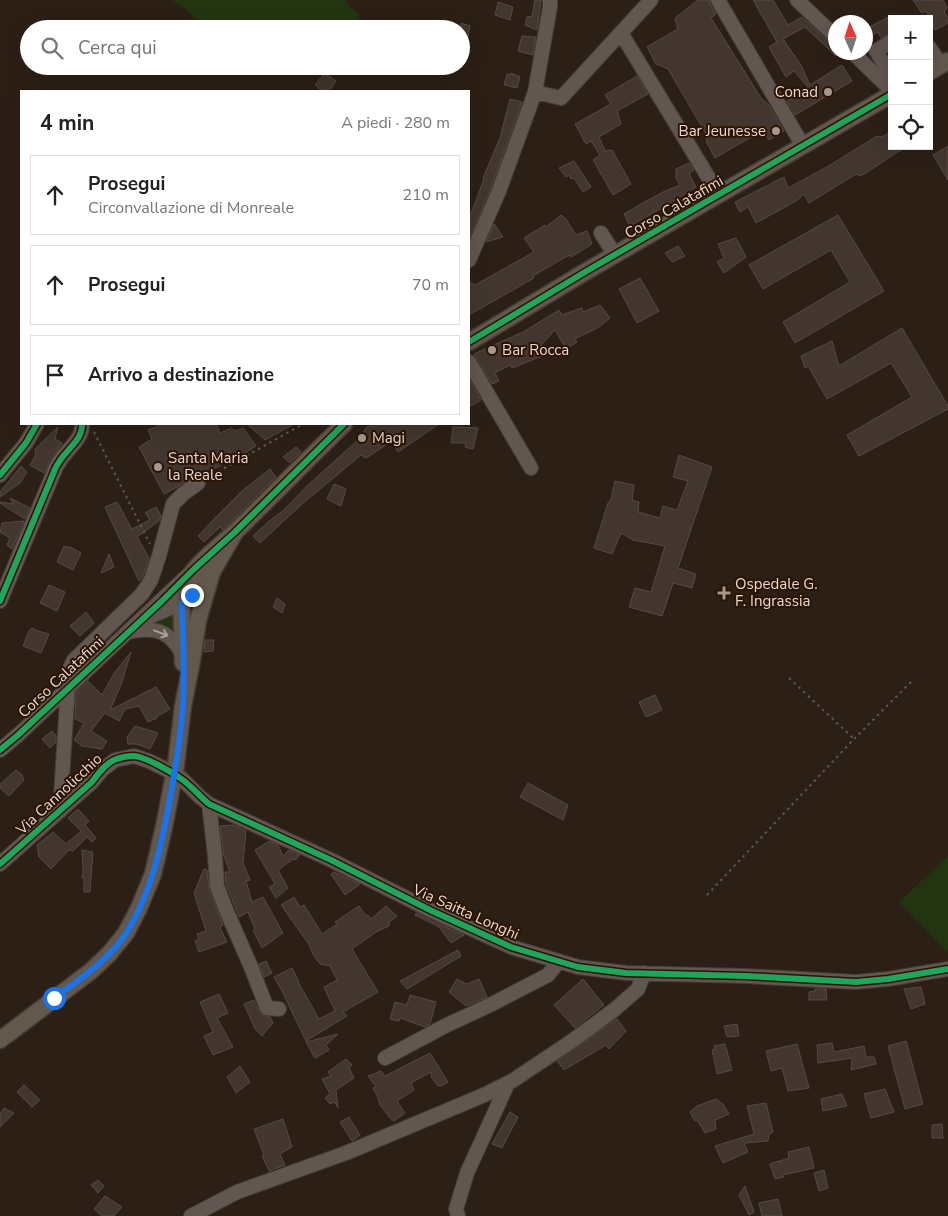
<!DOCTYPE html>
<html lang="it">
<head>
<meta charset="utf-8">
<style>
  body { margin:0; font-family:"Nunito Sans",sans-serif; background:#f6f6f6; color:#222 }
  .controls { position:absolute; right:15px; top:15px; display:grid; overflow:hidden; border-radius:0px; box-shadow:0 5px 20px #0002 }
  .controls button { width:45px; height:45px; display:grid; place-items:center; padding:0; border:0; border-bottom:1px solid #e0e0e0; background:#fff; color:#222; font:25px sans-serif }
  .compass { position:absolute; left:828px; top:15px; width:45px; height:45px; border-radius:50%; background:#fff; box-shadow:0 5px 20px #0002; rotate:357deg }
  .stop { position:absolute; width:15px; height:15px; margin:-11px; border:4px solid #1a73e8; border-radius:50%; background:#fff }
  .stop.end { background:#1a73e8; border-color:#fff; box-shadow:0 1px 5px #0008 }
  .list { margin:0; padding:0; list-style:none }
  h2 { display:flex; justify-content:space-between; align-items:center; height:65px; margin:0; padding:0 20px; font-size:21px }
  h2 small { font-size:16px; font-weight:400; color:#767676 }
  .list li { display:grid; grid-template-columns:32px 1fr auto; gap:15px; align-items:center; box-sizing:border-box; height:80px; margin:0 10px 10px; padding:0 10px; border:1px solid #e0e0e0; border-radius:0px }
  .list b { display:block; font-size:19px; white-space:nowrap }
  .list p { margin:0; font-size:16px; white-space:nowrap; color:#767676 }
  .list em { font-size:16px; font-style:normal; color:#767676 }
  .icon { flex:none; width:28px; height:28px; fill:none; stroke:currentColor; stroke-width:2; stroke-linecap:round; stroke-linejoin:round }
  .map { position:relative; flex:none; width:948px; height:1216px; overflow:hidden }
  .search { position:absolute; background:#fff; box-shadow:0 5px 20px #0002; left:20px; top:20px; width:450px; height:55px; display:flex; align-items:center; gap:12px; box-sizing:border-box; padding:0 18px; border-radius:28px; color:#767676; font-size:19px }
  .panel { position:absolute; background:#fff; box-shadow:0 5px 20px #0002; left:20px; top:90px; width:450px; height:335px; border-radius:0px }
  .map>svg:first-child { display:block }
</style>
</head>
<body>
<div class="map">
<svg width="948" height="1216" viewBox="0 0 948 1216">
  <rect width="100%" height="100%" fill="#2c1f16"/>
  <path fill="#223510" d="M172,0H346V3L360,15L355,23L333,29H206L186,9Z
    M174,612L178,639L154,625V622Z
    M948,856V951L947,952L899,902Z"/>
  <path fill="#42362e" stroke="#564a43" d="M535,0H541L537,30L525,25L527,17L532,16Z
    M698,0H709L710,4L716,14L711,18L761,98L768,104L784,131L769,140L763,130L715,158L707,143L705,132L668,69L656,64L647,47L678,29L675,18Z
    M753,0H773L788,25L802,17L830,43L836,46V56L805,27L783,39L801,65L810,85L842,65L852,81L795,115L787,101L808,87L794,71L786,77L769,47L777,42Z
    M913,0H943L947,8L944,11L948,19V23L935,30L926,11L922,13Z
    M498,2L513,7L510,20L495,15Z
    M892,15V32L881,38L878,32L866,38V29Z
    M461,23L470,26L465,50H461Z
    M522,36L536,37L533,55L518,51Z
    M325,73L336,81L329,91H323L315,85Z
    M511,73L520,77L517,88L504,85L507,74L511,75Z
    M637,76L648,94L617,111L621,124L599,137L605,151L612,150L631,184L613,195L593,160L600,155L591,141L586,144L575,124L611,104L605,95Z
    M510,99L522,102L491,188L469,239V219L484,179L483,178L500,138Z
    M892,131V146H908L891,156L884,161L861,176L856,174L809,203L804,194L796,201L756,223L748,207L740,212L735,202L784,177L788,188L827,167L877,136L882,137Z
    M948,146V180L933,155Z
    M574,161L591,187L583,192L574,178L571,179L569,175L566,177L559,168Z
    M689,163L694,170L689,174L696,187L669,204L630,226L624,214L639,205L663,192L680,185L676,178V169Z
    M561,215L566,219L576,235L587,231L592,244L571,257L570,255L562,259L533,276L534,278L469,315V282L475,285L534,252L524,238L545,225L546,227Z
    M838,215L884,291L795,343L783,322L850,282L831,250L763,289L749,265Z
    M494,224L503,237L486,242Z
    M736,238L746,257L724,273L717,262L724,258L718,244Z
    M678,246L685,256L672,262L665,253Z
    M640,278L659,311L637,323L619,289Z
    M600,305L610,318L599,327L575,339L577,342L566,349L555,330L541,345L546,352L542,356L512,368L510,365L495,373L499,381L492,384L474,354L523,332L559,310L562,315L582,308L583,312Z
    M902,328L948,406V409L859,456L847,435L912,397L891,363L827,399L808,366L805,368L801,356L832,341L839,366Z
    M469,379L481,400L469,407Z
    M162,424H216L220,433L232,428L235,431L243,428L256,446L239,457L200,475L193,476L179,486L164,494L139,447L152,439L148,430Z
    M247,424H294L265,440Z
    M373,424H439L398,452L392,441L366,458L361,455L302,504L260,543L253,536L269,521L283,511L307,486L359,439L366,428Z
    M58,427L55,439L62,443L50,461L44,473L30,465L36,455L35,449Z
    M453,427L478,428L473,449L465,447L466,443H451Z
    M296,447L301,452L290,463L283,457Z
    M679,455L712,467L678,568L696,574L692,588L673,583L662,616L629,607L635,588L651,592L665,546L633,540L621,533L612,554L594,548L608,503L611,499L615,481L634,485L632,500L639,502L638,512L660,518L663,506L677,510L688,481L673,477Z
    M21,466L27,472L20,483L0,497V492Z
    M270,469L276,477L223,530L220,527L204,542L198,536L214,519L242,491Z
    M334,484L346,489L341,506L327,499Z
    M10,498L30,508L25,519L0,503V502L13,504Z
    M117,502L132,529L150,520L145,513L156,507L161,516L159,521L137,537L149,558L143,576L139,581L105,507Z
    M24,521L12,549L7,545L10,538L0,532L2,523Z
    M64,546L72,548L81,553L73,570L57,562Z
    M109,554L114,567L101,573Z
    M49,585L65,592L57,611L40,603Z
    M277,598L285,604L282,613L273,607Z
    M86,612L94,623L80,636L70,626Z
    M32,628L38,631L49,634L41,653L23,646L29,631Z
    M205,640H214L213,651L204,652Z
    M131,652L121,685L110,710L156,687L170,709L156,717L157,718L148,722L139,706L125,709L119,721L105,713L91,731L107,741L102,749L82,746L74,740L84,723L75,719L76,692L88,681L102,695L115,672Z
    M655,695L662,710L646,717L639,702Z
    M135,726L158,733L150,749L136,744H128L127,737Z
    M52,731L56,736V742L50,748L42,739Z
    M16,770L22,775L24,780L9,796L0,788V784Z
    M528,783L568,805L563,820L520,797Z
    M78,809L89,821L85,825L96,838L92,842L87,837L73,851L69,850L51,869L39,857L37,845L53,832L66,844L81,831L68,818Z
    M233,825L246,831L243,863L250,880L246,881L252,902L263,897L283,933L262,948L253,930L255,929L248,912L239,917L226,884L225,872H230L224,856L220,826Z
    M269,841L278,845L283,856L289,850L300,855L295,860L293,859L278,870L288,888L276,898L269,887L275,884L255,850Z
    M82,850L93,852L90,892H84V878H82L83,872Z
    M204,869L207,870L209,889L223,925L220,927L227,942L199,952L195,941L199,939L197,934L206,931L194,893Z
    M334,872L360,884L345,895L331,874Z
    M294,897L300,907L304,905L322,934L337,924L335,922L359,906L366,916L368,915L371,919L386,906L397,916L389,922V926L376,932L352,949L378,992L343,1012L347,1016L306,1041L281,989L274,977L292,968L299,982H298L319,1019L335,1011L324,987L337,980L330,966L320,964L314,956L308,943L281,905Z
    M416,913L428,919L464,935L451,943L439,927L415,915Z
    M458,950L461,956L407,989L400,981Z
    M266,961L272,973L264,977L259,964Z
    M457,979L467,984L479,979L487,997L466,1006L449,992Z
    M583,979L604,1005L575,1028L554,1005Z
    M921,987L925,1004L911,1009L904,989Z
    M815,989H826L827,1000H809V992L815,991Z
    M219,994L228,1013L217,1018L233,1047L213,1055L204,1036L213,1032L200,1002Z
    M410,995L436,1002L430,1024L425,1027L400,1018L399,1021L390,1019L395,1002L407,1005Z
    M254,1000L261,1015L270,1017L273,1023L262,1036L255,1029L244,1004Z
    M617,1019L626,1031L609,1049L606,1045L564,1070L557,1061Z
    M737,1024L739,1036L727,1037L724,1026Z
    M338,1034L326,1045L329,1050L315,1058L306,1042Z
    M906,1041L923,1104L905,1109L888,1046Z
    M832,1043L834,1052L864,1046L866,1057H874L876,1064L851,1070L852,1058L818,1063L817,1045Z
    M725,1044L732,1070L717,1074L712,1050L715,1049L714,1046Z
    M797,1044L809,1088L788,1091L782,1068L771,1071L766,1051Z
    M430,1053L448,1082L441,1086H438L432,1078L431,1072L411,1083L414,1090L397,1101L405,1113L394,1121L390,1118L380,1105L378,1098L373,1088L376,1087L368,1076L381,1071L385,1076Z
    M346,1059L352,1065L349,1068L354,1078L336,1090L338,1108L335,1102L330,1104L325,1098L330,1094L322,1079L331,1076L328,1072Z
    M240,1066L250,1082L236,1093L227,1077Z
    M24,1085L40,1100L32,1107L17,1092Z
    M885,1089L894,1112L871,1118L864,1094Z
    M842,1094L847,1106L823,1111L821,1099Z
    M716,1099L723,1104L729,1114L715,1120L716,1129L705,1133L697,1120L695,1121L690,1112L697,1106Z
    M766,1103L773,1132L769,1134L768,1141L744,1143L748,1152L723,1163L715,1146L754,1134L747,1106Z
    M4,1108L14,1113L0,1127V1114Z
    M510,1112L518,1117L502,1148L492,1144Z
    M349,1117L360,1135L352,1141L340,1122Z
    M283,1119L292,1147L280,1154L285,1165L269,1171L262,1156L264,1155L254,1129Z
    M942,1124L943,1138H932V1125Z
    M809,1147L814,1168L783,1175L784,1177L775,1179L770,1164L779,1161V1163L780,1161L789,1158L788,1152Z
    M824,1170L828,1188L819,1191L814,1173Z
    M98,1180L104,1186L98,1193L91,1185Z
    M745,1186L754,1212L749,1215L739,1195Z
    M105,1196L122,1207L114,1216H102L94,1209Z
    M778,1199L782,1216H762L759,1203Z"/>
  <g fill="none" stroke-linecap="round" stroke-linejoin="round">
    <defs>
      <path id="minor" d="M718,0L803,146
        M797,0L836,37
        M621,33L719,195
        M892,41L876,51L892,76
        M929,47L941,65
        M852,52L892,91
        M535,92L561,98L651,0
        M601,233L615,255
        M469,260L499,191L535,92L550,7V0
        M469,362L531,468
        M0,475L26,443L37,424
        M0,601L56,467C59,462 62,457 66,453C73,444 83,436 82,424
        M151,616L182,603L192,595L212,572
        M128,632C155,626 171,631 183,656
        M0,750L18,735L188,575
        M181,778L200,797L209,804L331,860L432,911L511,947L578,967L626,973L746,976L856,982L888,979L948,969
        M209,804L215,856L217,886L227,912L251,967L267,1008L279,1009
        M60,811L69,670L74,660L142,594L151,580L159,556L173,504L183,494L198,483
        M0,864L92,782L102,770L115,760L134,756L149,761L167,770
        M385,1058L445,1026L492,1004L548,975L559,961
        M191,1216L237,1192L346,1153L484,1095L512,1081L572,1041L614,1010L638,989L644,973
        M458,1216L456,1209L467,1173L508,1083"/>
      <path id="major" d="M929,72L948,61
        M469,342L585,272L892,94
        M183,663L181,593C191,565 217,549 237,530C273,495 308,459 344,424
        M0,1040L91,971L109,954L126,933L139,908L153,874L164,827L176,765L183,706L192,660L198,620L212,572L235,532"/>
    </defs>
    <use href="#minor" stroke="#473b35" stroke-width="16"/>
    <use href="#major" stroke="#473b35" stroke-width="19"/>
    <path stroke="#625650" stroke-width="2" stroke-dasharray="2.5 4" stroke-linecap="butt" d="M94,432L150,544
      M207,478L303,424
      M789,678L853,738
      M707,895L854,739L914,679"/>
    <use href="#minor" stroke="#625650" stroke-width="14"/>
    <use href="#major" stroke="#63584c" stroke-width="16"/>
    <defs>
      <path id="cycleway" d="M469,342L585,272L892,94
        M0,475L26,443L37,424
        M0,601L56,467C59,462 62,457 66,453C73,444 83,436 82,424
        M0,750L18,735L162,601L194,569L235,532L344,424
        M0,864L92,782C98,774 105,764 114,760C119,758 129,756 134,756C146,757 170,771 180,778C191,785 199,796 209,804L331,860L432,911L511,947L578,967L626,973L746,976L856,982L888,979L948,969"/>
    </defs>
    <use href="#cycleway" stroke="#2b1404" stroke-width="9"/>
    <use href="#cycleway" stroke="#20a55d" stroke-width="6"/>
  </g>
  <defs><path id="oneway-shaft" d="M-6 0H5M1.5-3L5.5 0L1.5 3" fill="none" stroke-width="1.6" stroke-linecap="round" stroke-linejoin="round" transform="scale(1.25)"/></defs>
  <use stroke="#ac9e95" href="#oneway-shaft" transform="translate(161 633) rotate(21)"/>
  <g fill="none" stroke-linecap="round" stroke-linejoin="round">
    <path stroke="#1a73e8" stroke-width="6" d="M54,998C79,980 111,958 127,932C150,895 160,852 168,810C174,776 181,740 183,705C185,671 183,637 182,603L192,595"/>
  </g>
  <g fill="#a7978d" stroke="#2b1404" stroke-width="2">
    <circle cx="828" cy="92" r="5"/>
    <circle cx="776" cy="131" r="5"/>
    <circle cx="492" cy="350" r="5"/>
    <circle cx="362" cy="438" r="5"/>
    <circle cx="158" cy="467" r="5"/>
    <path d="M721.5 585.5h5v5h5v5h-5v5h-5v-5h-5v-5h5z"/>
  </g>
  <g text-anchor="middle" stroke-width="4" stroke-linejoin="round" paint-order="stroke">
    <g font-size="15" fill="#e9d8cd" stroke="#2b1404" text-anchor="start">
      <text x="818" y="97" text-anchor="end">Conad</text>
      <text x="766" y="136" text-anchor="end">Bar Jeunesse</text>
      <text x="502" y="355">Bar Rocca</text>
      <text x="372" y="443">Magi</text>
      <text x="168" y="463">Santa Maria<tspan x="168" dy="17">la Reale</tspan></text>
      <text x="735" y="589">Ospedale G.<tspan x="735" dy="17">F. Ingrassia</tspan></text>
    </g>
    <g font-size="15" fill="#e9d8cd" stroke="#2b1404">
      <text transform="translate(674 207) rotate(-30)" y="5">Corso Calatafimi</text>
      <text transform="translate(61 677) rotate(-43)" y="5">Corso Calatafimi</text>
      <text transform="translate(59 794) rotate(-43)" y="5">Via Cannolicchio</text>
      <text transform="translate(466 912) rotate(24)" y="5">Via Saitta Longhi</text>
    </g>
  </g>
</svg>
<div class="controls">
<button>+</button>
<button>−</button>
<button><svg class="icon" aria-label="locate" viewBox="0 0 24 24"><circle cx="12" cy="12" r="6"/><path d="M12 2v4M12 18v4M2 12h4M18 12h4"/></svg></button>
</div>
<svg class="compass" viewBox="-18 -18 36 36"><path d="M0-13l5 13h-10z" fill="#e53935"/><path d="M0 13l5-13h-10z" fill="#767676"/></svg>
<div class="stop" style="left:54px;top:998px"></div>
<div class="stop end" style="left:192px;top:595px"></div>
<div class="search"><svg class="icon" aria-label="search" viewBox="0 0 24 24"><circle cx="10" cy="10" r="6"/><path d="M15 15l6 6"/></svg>Cerca qui</div>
<section class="panel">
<h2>4 min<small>A piedi · 280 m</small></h2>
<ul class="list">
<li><svg class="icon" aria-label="ahead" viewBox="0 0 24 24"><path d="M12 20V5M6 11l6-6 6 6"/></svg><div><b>Prosegui</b><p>Circonvallazione di Monreale</p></div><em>210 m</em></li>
<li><svg class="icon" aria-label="ahead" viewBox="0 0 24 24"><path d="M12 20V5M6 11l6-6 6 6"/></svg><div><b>Prosegui</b></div><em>70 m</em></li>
<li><svg class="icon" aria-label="arrive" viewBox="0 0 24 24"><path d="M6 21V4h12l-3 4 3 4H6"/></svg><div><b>Arrivo a destinazione</b></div></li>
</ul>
</section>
</div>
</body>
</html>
